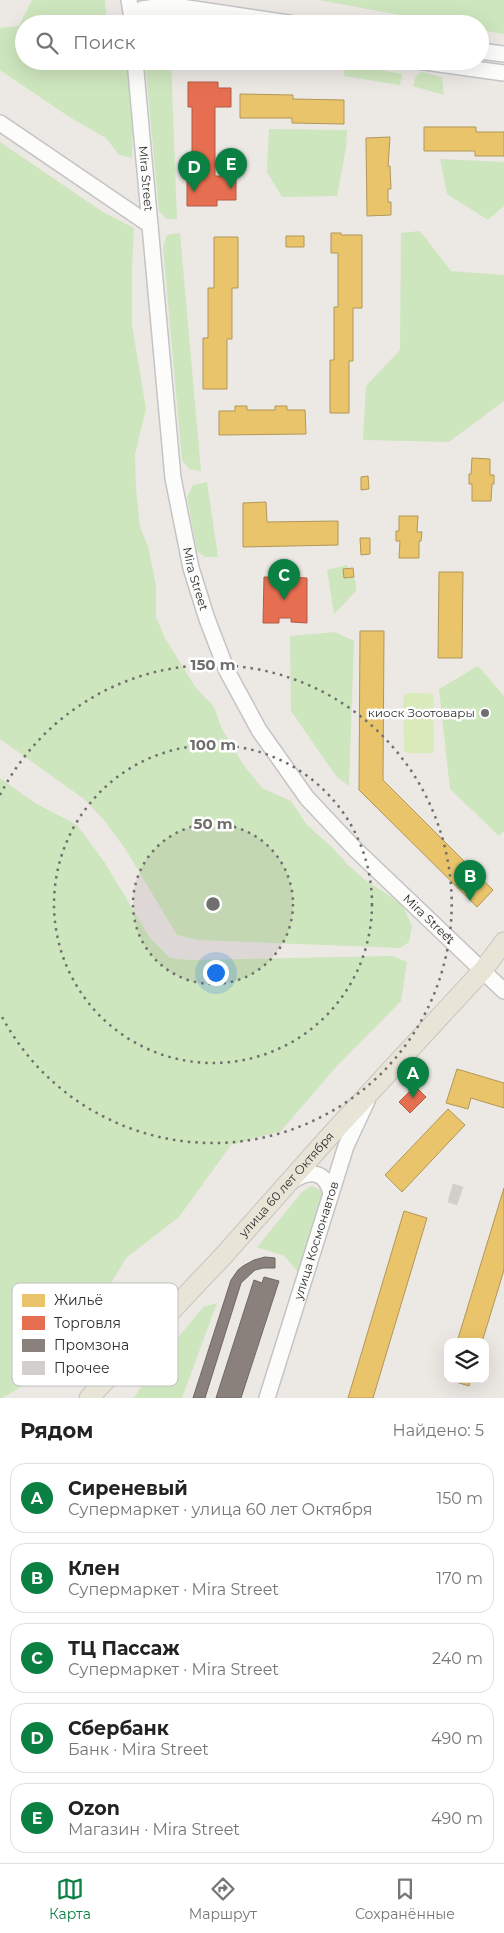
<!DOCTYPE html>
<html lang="ru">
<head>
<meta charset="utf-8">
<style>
  body { margin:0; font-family:Montserrat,sans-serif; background:#f6f6f6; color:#222 }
  .controls { position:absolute; right:15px; bottom:15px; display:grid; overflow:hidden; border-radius:10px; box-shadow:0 5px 20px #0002 }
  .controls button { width:45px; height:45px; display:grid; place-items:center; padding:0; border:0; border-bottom:1px solid #e0e0e0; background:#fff; color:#222; font:25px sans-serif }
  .you { position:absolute; left:215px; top:972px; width:18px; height:18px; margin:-12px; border:4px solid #fff; border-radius:50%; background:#1a73e8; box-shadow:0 0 0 8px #1a73e833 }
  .badge { display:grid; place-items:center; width:32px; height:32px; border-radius:50%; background:#0b8043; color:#fff; font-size:16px; font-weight:700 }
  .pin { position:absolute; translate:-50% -41px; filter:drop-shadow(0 1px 2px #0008) }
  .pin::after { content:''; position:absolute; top:26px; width:18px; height:15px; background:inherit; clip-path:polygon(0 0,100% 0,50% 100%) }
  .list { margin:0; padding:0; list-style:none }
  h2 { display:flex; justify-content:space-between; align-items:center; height:65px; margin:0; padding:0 20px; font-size:21px }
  h2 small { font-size:16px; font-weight:400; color:#767676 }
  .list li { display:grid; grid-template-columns:32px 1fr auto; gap:15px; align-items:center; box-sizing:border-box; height:70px; margin:0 10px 10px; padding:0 10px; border:1px solid #e0e0e0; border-radius:15px }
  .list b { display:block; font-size:19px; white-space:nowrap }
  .list p { margin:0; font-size:16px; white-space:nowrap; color:#767676 }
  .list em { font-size:16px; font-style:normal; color:#767676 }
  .icon { flex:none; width:28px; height:28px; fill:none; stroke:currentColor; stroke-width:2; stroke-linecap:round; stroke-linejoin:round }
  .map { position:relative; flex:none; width:504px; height:1398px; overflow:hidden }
  .search { position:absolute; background:#fff; box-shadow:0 5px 20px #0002; left:15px; right:15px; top:15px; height:55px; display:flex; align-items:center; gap:12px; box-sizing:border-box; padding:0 18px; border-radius:28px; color:#767676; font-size:19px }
  .sheet { height:465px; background:#fff }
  nav { display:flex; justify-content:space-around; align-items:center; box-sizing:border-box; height:70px; border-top:1px solid #e0e0e0; background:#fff; font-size:14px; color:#767676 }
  nav a { display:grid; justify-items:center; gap:2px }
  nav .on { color:#0b8043 }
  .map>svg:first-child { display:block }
</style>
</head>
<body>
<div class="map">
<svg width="504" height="1398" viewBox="0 0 504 1398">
  <rect width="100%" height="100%" fill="#ece8e4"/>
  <path fill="#cee6be" d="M32,0H105L107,24H24V61H127L134,76L132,158L119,155L106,138L71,118L0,70V28L19,26Z
    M319,0H504V34L480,30V24H448Z
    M145,61H171L177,219H166L159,211Z
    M357,66L402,74L400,85L344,76L345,67Z
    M422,72L442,77L444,95L413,86L416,76Z
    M269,129L347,130L346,148L337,196L282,197L267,172Z
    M0,142L103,212L134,228L132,265V325L146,409L135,454L136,488L140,527L148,546L156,585V617L165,638L196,688L214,707L222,729L245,767L262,788L291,801L307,825L332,847L348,865L364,879L402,904L412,926L409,942L400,948L199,940L177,935L126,850L104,820L84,799L0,739Z
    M440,159L504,162V206L488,220L447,194Z
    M420,231L451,271L504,275V401L449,442L363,440L366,386L400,350L401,233Z
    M180,233L201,471L189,469L182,460L163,247L167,235Z
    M207,482L218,557H205L197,551L187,497L193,485Z
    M347,565L356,582V591L334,614L327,570Z
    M335,632L354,641L349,786L336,776L291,711L290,636Z
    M478,666L504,696V831L499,836L450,789L439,689Z
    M0,778L35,803L77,825L105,863L150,938L170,958L189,960L392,956L407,962L401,1001L336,1067L281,1131L231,1145L179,1217L126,1258L86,1325L50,1370L2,1398H0Z
    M311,1186L322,1190L323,1198L298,1272L284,1256L257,1247L303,1191Z
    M217,1303L182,1398H134L152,1370L203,1307Z"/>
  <path fill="#d9eabb" d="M408,693H428L433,695L434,749L432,753H409L404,751L403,698L405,694Z"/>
  <path fill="#e9c46a" stroke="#b19758" d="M240,94L293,95V99L344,100V124L292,123V118H240Z
    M424,127H476V132H504V156H475V151H424Z
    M390,137L388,166H390L391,189H388V202H391V215L367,216L366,138Z
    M331,233H341V235H362V308H353V361H349V413H330V360H334V307H338V253H331Z
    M286,236H304V247H286Z
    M214,237H238V288H232V339H227V389H203V338H208V288H214Z
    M235,406H247V410H275V406H287V410H305L306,434L219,435V411H235Z
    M472,458L490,459V475H494V484H492L491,501H472V484H469V474H471Z
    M368,476L369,489L361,490V477Z
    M266,502L267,522L338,521V545L243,547V503Z
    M399,516H418L417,532H422L421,541H419V558H399L400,541H396V531H399Z
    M360,538H370V554L361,555Z
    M353,568L354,577L344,578L343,569Z
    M439,572H463L462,658H438Z
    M360,631H384L383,780L493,890L477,907L359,790Z
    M457,1069L504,1083V1108L471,1098L468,1109L446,1103Z
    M448,1109L465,1125L402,1192L385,1175Z
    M504,1188V1270L482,1342H457Z
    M404,1211L427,1218L373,1398H348Z
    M448,1373V1379H471L469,1386L446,1379Z"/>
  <path fill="#e76f51" stroke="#b05c46" d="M188,82H218V88H231V107H215V176H236V200H217V206H187V176H192V107H188Z
    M264,577H279V583H291V577L307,578V623L291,622V618H279V623H263Z
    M415,1086L426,1097L410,1113L399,1102Z"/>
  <path fill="#8a817c" stroke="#6e6865" d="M265,1257L275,1258V1268H263L255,1270L241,1283L205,1398H193L231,1280L238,1270L243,1266L254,1260Z
    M264,1277L279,1281L241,1398H216L254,1280L262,1283Z"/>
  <path fill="#d1cecb" stroke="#d7d4d0" d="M453,1184L463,1187L457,1205L448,1202Z"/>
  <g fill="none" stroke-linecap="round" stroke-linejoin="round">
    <defs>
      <g id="minor">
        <path d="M129,0L133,24"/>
        <path d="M134,24L142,9L168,5L295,24"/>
        <path d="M142,24L169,19L206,24"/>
        <path d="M480,51L504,54"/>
        <path id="s1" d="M135,61L173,478L191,568L207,619L227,671L259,730L307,798L355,849L504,991"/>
        <path d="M418,61L504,73"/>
        <path d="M0,123L150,225"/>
        <path d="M292,1181C310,1169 326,1171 331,1194"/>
        <path id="s2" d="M267,1398L346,1146L367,1101"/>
      </g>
      <g id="major">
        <path id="s3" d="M89,1398L225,1254L328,1138L483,970L504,942"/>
      </g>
    </defs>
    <use href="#minor" stroke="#c5c4c5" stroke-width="18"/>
    <use href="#major" stroke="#c6c5c4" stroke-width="21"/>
    <use href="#minor" stroke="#fcfcfb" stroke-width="15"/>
    <use href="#major" stroke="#e8e4d6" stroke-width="19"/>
  </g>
  <circle cx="213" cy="904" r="80" fill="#706f6e" fill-opacity=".12"/>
  <g fill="none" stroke="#706f6e" stroke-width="2.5" stroke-dasharray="2.5 5">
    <circle cx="213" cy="904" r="80"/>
    <circle cx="213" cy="904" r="159"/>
    <path d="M0 795A239 239 0 1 1 0 1013"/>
  </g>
  <circle fill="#706f6e" stroke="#fff" stroke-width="2" cx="485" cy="713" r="5"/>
  <g text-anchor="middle" stroke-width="5" stroke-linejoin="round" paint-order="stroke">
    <g font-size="12" fill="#2e2e2e" stroke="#fff">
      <text dy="4" stroke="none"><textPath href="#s1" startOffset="118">Mira Street</textPath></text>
      <text dy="4" stroke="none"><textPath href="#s1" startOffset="522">Mira Street</textPath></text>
      <text dy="4" stroke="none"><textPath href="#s1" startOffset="942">Mira Street</textPath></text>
      <text dy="4" stroke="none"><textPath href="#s3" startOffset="291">улица 60 лет Октября</textPath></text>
      <text dy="4" stroke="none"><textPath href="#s2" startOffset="165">улица Космонавтов</textPath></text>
    </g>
    <g font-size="12" fill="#2e2e2e" stroke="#fff" text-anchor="end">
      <text x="475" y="717">киоск Зоотовары</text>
    </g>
  </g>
  <rect x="12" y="1283" width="166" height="103" rx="8" fill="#fff" stroke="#c0c0c0" stroke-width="1"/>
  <rect x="22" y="1294" width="23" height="13" fill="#e9c46a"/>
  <rect x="22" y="1316" width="23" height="14" fill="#e76f51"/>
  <rect x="22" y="1339" width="23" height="13" fill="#8a817c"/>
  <rect x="22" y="1361" width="23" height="14" fill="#d1cecb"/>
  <g font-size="14" fill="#2e2e2e">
    <text x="54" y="1305">Жильё</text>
    <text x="54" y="1328">Торговля</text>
    <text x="54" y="1350">Промзона</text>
    <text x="54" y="1373">Прочее</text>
  </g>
  <circle cx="213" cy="904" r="8" fill="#706f6e" stroke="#fff" stroke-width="2.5"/>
  <g font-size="15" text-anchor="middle" font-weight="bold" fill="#706f6e" stroke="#fff" stroke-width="5" stroke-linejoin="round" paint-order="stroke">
    <text x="213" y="670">150 m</text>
    <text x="213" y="750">100 m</text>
    <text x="213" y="829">50 m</text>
  </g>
</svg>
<div class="controls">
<button><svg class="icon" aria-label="layers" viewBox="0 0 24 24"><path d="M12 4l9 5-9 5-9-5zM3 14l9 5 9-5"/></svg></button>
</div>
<div class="you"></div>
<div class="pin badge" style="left:413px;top:1098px">A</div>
<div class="pin badge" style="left:470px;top:901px">B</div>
<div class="pin badge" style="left:284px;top:600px">C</div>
<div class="pin badge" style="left:194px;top:192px">D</div>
<div class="pin badge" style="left:231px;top:189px">E</div>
<div class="search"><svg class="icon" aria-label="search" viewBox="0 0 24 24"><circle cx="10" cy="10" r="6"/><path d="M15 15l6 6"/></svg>Поиск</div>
</div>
<section class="sheet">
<h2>Рядом<small>Найдено: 5</small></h2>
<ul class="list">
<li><span class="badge">A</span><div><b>Сиреневый</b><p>Супермаркет · улица 60 лет Октября</p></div><em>150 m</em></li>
<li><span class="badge">B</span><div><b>Клен</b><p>Супермаркет · Mira Street</p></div><em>170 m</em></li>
<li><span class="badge">C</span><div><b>ТЦ Пассаж</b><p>Супермаркет · Mira Street</p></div><em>240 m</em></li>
<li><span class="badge">D</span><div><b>Сбербанк</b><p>Банк · Mira Street</p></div><em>490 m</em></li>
<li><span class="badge">E</span><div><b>Ozon</b><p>Магазин · Mira Street</p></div><em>490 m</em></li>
</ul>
</section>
<nav>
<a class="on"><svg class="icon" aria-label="map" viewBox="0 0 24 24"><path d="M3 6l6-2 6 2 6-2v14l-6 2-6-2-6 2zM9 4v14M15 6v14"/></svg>Карта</a>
<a><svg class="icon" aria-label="directions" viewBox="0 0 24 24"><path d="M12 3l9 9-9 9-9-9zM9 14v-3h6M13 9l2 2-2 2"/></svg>Маршрут</a>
<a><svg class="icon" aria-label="saved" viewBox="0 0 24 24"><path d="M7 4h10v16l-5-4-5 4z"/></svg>Сохранённые</a>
</nav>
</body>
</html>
